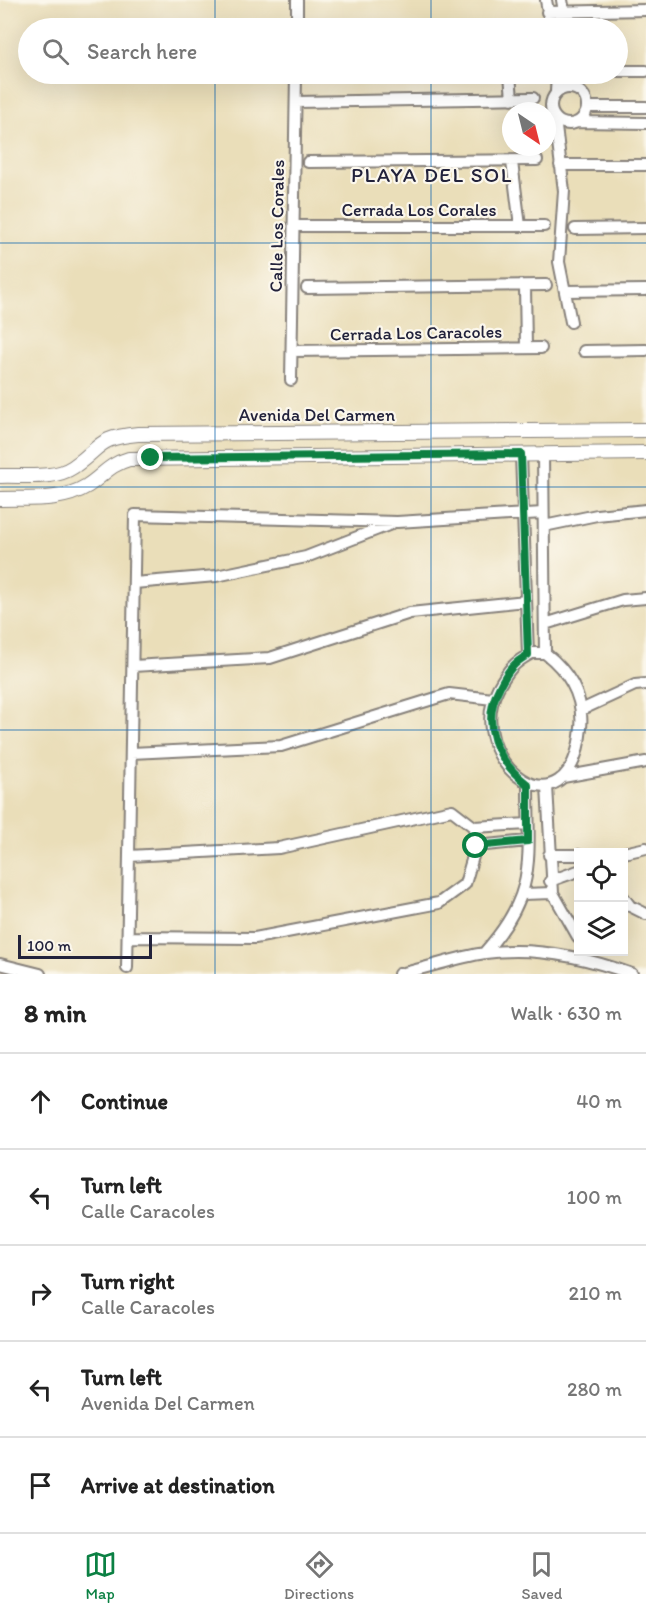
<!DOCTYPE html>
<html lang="en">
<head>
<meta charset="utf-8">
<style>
  body { margin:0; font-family:Itim,sans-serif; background:#f6f6f6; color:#222 }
  .controls { position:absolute; right:18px; bottom:18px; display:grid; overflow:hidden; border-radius:0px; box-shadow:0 6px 24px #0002 }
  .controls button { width:54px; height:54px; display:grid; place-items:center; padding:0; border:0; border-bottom:2px solid #e0e0e0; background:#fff; color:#222; font:30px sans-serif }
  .compass { position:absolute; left:502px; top:102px; width:54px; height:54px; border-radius:50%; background:#fff; box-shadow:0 6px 24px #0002; rotate:145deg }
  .scale { position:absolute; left:18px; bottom:15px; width:134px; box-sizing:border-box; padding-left:6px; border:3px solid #22223b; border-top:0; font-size:16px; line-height:21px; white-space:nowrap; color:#22223b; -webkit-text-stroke:4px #fbf7ec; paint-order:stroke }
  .stop { position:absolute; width:18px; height:18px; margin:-14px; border:4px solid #0b8043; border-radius:50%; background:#fff }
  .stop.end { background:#0b8043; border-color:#fff; box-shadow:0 2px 6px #0008 }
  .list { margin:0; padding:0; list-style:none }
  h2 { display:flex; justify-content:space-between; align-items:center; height:78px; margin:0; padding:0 24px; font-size:26px }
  h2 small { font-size:20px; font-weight:400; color:#767676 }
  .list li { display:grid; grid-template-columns:39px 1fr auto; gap:18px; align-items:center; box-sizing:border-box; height:96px; padding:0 24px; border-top:2px solid #e0e0e0 }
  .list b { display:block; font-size:22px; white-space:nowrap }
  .list p { margin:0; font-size:20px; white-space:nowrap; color:#767676 }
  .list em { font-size:20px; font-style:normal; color:#767676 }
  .icon { flex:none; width:33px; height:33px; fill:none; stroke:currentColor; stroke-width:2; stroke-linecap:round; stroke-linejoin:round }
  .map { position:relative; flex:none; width:646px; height:974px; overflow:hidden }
  .search { position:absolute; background:#fff; box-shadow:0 6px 24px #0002; left:18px; right:18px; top:18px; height:66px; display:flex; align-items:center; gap:15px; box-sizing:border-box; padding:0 21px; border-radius:33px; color:#767676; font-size:22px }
  .sheet { height:558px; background:#fff }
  nav { display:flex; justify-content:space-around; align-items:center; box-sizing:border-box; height:84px; border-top:2px solid #e0e0e0; background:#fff; font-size:16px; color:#767676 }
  nav a { display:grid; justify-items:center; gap:3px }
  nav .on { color:#0b8043 }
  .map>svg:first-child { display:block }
</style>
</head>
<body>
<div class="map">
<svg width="646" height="974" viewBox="0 0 646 974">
  <rect width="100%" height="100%" fill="#fbf7ec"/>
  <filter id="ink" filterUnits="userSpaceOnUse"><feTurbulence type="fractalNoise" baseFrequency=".0167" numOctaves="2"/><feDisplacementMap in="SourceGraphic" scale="12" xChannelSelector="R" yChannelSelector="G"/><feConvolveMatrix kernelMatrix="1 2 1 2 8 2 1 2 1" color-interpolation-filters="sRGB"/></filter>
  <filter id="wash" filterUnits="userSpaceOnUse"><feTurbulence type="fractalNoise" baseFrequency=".008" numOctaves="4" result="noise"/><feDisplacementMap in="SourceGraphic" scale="24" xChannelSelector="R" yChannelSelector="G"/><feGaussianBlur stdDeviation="1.35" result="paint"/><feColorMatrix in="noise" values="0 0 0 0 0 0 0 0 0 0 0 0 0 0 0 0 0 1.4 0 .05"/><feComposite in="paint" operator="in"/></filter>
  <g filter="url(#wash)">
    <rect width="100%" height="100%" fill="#eadeb9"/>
  </g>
  <g filter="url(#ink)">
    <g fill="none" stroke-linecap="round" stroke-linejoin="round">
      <defs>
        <path id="minor" d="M546,0L551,28
          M562,0L567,28
          M547,12L646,10
          M297,28V0
          M618,71H646
          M510,74L512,99
          M551 106a18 18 0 1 1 36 0a18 18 0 1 1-36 0Z
          M574,88V74
          M556,92L557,74
          M296,102L533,98
          M587,107H646
          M555,119L564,191L559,262L571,322
          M578,122L646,123
          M308,162L537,160
          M512,162L520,226
          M560,165H646
          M294,226H544
          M575,229L646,228
          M525,286L526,348
          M307,288L546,285
          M565,291L646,290
          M292,351L541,348
          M584,351L646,350
          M291,380L296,74
          M521,454L528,655
          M543,454L545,653
          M544,526L597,515L646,510
          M134,583L216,576L306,557L391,524
          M545,624L623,600L646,598
          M532,653H545C569,672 584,697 581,728C570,844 461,761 498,688C508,670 514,662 532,653Z
          M133,666L270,658L410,613L526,601
          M581,710L635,685L646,684
          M131,753L281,746L449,694L493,699
          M563,777L646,762
          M547,786L553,893L578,937
          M474,827L528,824
          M476,846L528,841
          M624,853L646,848
          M549,855H578
          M550,881L578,871
          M523,894L553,893
          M624,898L630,906L646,914
          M128,937L255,938L439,903L465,884L476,846L474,827L452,810L279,848L129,856
          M484,953C538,893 528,860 528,785
          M0,964L40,974
          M127,968L135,515L397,522L543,513
          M399,974C428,968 457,957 485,953C535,946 585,957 632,974"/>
        <path id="major" d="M0,476C23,475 54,480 73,467C103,447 95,438 138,434L646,430
          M0,499C29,498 61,502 87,486C104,475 108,465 129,459L646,453"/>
      </defs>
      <use href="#minor" stroke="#86807a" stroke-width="14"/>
      <use href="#major" stroke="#86807a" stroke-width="16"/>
      <use href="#minor" stroke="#fff" stroke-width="10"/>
      <use href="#major" stroke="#fff" stroke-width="14"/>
    </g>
  </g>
  <g fill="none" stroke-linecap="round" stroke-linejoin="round" filter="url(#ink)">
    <path stroke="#0b8043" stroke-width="8" d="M151,458L521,454L528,655C514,662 507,672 500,686C480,724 496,760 528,785V841L476,846"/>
  </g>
  <path fill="none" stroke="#1f6fb2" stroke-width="1.5" stroke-opacity="0.55" d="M215,0V28M431,0V28M215,74V974M431,74V974M0,243H646M0,487H646M0,730H646"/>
  <g text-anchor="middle" stroke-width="4.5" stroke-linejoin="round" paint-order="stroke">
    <g font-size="18" fill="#22223b" stroke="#fbf7ec">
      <text x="419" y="216">Cerrada Los Corales</text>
      <text transform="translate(277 226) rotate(-89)" y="6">Calle Los Corales</text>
      <text transform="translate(416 333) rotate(-1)" y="6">Cerrada Los Caracoles</text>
      <text x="317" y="421">Avenida Del Carmen</text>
    </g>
    <g font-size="21" letter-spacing="1.5" fill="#22223b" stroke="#fbf7ec">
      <text x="432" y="182">PLAYA DEL SOL</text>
    </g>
  </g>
</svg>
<div class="controls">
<button><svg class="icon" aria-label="locate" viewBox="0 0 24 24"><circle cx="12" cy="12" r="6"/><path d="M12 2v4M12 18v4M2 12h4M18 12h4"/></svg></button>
<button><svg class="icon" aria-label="layers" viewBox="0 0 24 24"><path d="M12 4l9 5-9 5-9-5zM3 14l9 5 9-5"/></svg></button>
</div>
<svg class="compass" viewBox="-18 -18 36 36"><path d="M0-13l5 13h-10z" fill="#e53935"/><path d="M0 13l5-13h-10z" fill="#767676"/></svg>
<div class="scale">100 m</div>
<div class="stop" style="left:476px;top:846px"></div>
<div class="stop end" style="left:151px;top:458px"></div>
<div class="search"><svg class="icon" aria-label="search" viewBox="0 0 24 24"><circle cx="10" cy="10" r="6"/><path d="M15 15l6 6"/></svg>Search here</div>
</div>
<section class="sheet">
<h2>8 min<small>Walk · 630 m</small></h2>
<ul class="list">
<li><svg class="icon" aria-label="ahead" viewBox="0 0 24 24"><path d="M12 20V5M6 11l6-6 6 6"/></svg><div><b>Continue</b></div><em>40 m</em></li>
<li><svg class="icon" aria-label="left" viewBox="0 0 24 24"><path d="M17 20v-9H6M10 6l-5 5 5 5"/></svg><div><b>Turn left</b><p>Calle Caracoles</p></div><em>100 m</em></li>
<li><svg class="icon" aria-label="right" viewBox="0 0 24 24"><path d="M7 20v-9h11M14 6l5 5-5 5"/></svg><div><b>Turn right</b><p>Calle Caracoles</p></div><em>210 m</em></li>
<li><svg class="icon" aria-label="left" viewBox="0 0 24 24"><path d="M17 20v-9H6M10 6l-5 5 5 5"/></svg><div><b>Turn left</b><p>Avenida Del Carmen</p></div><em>280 m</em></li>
<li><svg class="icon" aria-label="arrive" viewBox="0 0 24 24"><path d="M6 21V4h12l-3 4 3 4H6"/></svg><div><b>Arrive at destination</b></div></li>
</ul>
</section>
<nav>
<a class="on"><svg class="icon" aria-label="map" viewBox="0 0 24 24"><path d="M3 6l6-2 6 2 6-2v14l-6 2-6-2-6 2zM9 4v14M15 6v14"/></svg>Map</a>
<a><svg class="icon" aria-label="directions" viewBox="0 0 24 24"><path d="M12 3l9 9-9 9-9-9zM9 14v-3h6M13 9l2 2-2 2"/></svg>Directions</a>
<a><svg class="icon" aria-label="saved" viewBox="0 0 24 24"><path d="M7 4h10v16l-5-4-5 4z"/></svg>Saved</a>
</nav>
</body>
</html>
